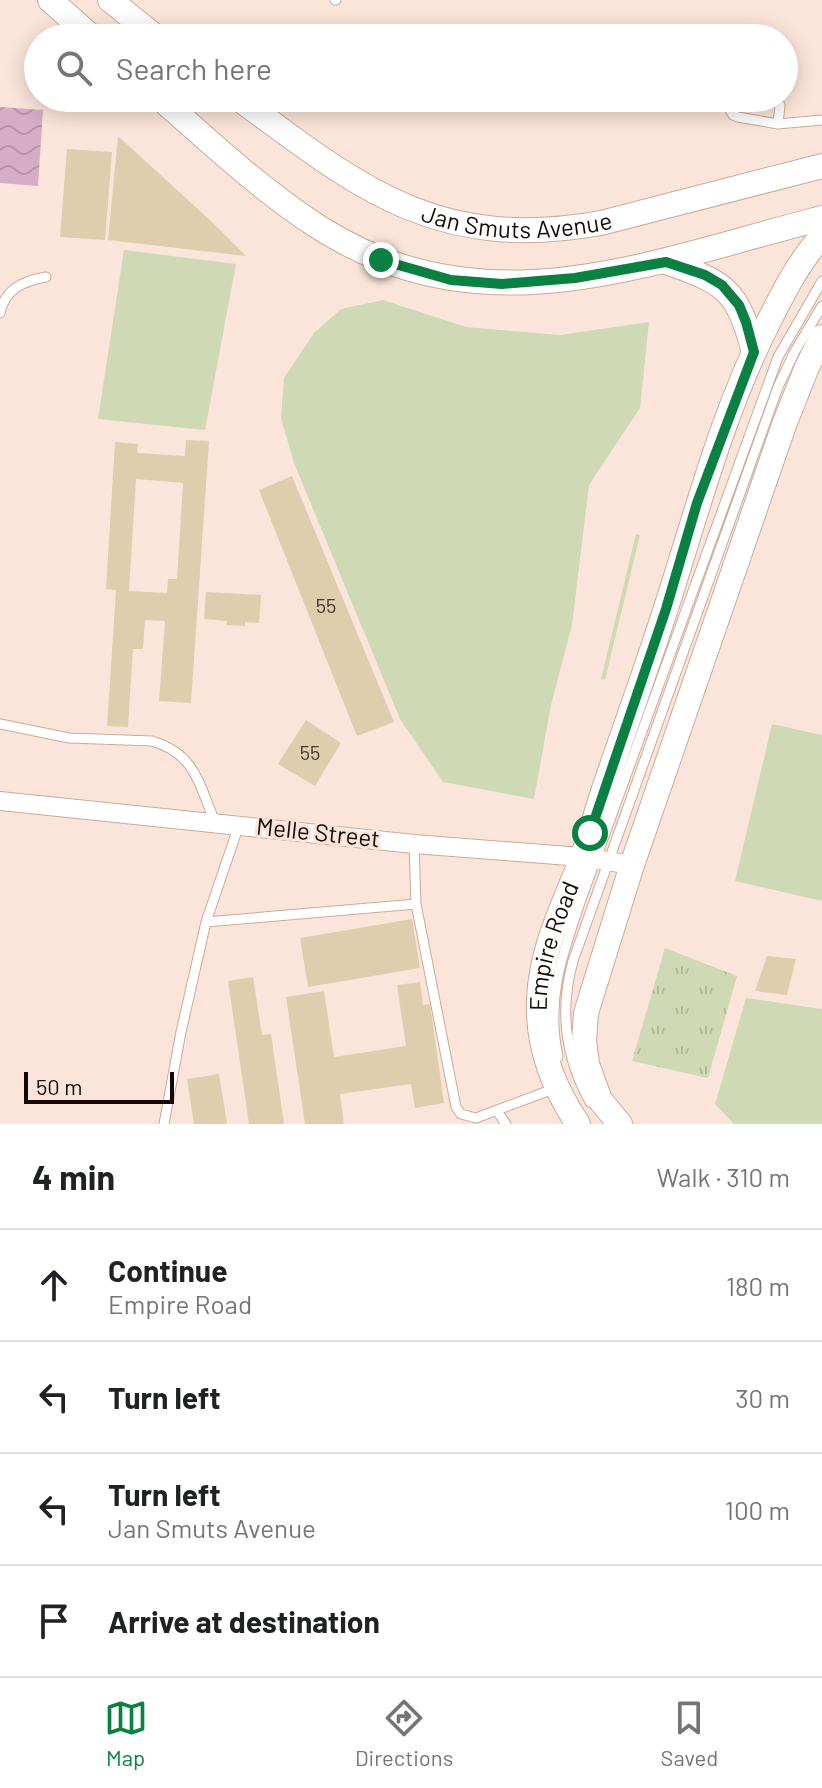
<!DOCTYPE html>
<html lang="en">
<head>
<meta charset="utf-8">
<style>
  body { margin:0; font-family:Barlow,sans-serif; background:#f6f6f6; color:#202124 }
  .scale { position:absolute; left:24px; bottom:20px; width:150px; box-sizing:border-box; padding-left:8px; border:4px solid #140904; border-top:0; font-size:22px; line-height:28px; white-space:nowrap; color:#140904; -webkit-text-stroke:6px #fbe5da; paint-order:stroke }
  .stop { position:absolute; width:24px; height:24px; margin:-18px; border:6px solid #0b8043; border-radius:50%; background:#fff }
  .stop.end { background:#0b8043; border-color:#fff; box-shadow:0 2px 8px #0008 }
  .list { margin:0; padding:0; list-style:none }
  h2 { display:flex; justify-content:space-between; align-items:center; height:104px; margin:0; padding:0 32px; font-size:34px }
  h2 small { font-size:26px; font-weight:400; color:#757577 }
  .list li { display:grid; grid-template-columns:52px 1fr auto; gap:24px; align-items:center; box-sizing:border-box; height:112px; padding:0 32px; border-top:2px solid #e0e0e0 }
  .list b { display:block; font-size:30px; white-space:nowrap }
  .list p { margin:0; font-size:26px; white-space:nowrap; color:#757577 }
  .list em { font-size:26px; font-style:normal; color:#757577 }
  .icon { flex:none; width:44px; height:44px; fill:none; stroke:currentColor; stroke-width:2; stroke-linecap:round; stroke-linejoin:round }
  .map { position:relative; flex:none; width:822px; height:1124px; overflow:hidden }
  .search { position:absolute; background:#fff; box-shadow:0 4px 20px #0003; left:24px; right:24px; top:24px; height:88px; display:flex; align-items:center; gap:20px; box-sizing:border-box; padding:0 28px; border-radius:44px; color:#757577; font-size:30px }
  .sheet { height:552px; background:#fff }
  nav { display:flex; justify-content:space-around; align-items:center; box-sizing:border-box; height:112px; border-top:2px solid #e0e0e0; background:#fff; font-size:22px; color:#757577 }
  nav a { display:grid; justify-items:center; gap:4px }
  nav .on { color:#0b8043 }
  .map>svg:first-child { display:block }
</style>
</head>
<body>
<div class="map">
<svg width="822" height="1124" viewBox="0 0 822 1124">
  <defs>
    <pattern id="grass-tufts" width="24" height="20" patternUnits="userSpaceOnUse" patternTransform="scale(2)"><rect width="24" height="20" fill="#d0d9b5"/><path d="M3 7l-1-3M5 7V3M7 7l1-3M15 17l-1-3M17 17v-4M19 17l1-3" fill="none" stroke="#b2b99a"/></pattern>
    <pattern id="water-waves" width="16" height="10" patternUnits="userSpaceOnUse" patternTransform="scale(2)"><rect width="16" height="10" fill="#d5adc7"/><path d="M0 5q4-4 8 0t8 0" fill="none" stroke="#b694a9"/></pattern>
  </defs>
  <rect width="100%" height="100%" fill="#fbe5da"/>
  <path fill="url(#grass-tufts)" d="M665,948L737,976L708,1078L632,1061Z"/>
  <path fill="#d0d9b5" d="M124,250L236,264L205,430L98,419Z
    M383,300L466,327L560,335L649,322L640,408L589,485L572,625L551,705L534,799L443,782L400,719L294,463L281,418L284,378L314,333L341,309Z
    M636,534L640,535L605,680L601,679Z
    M772,724L822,735V901L735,881Z
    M746,998L822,1009V1124H734L715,1104Z"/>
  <path fill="url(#water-waves)" d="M0,107L43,110L38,186L0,183Z"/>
  <path fill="#dfcead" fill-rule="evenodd" d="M118,136L212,222L246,256L108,240Z
    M67,149L112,152L105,240L60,237Z
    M186,440L209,441L191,703L159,701L165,621L145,620L143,649H133L128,727L107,726L116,590L106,589L115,442L138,444L137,453L185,456ZM136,479L183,483L177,579H168L167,593L129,591Z
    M292,476L394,722L357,736L259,490Z
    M206,592L261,595L259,623L245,622V626L226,625L227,621L204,619Z
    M306,720L341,743L315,786L278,764Z
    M412,919L420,968L308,987L300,938Z
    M767,956L796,959L787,995L755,991Z
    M253,977L262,1035L271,1034L284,1124H249L228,981Z
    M420,982L423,1005L430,1004L444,1103L415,1108L411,1084L340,1094L344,1124H305L286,997L324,991L334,1057L406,1046L397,985Z
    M219,1074L227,1124H194L187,1079Z"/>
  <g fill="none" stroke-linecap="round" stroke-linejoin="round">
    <defs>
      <path id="service" d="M335,0H336
        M723,98L733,115L738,117L778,124L822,120
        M778,124L780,105
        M0,313C5,289 23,281 46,277
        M0,724L69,738L152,741C196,754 199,785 215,822
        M414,844L416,904L456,1107L461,1114L476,1118L556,1088
        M206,922L416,904
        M558,1057C545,996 564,950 583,894L778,357L822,281
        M590,1102C565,1057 559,1011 573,961L778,387L794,353L822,306
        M497,1111L506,1124
        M164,1124L181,1032L206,922L239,825"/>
      <path id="minor" d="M0,801L414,844L582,857L632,865"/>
      <g id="secondary">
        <path d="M50,0L93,38"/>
        <path d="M110,0L157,38"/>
        <path d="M160,98C211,143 262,191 320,228C486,333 650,262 822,218"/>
        <path id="s1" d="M238,98C362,190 438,252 601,223L822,166"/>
        <path d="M666,262C726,283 737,289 754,352"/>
        <path id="s2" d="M578,1124C553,1087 537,1044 539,999C541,950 563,906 581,861C589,838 596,814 603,792C624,730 646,670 666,608C697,512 722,414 768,323C783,293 799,261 822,236"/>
        <path d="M620,1124L600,1100L587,1064L584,1041L586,1013L632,865L784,425L807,367L822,337"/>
      </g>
    </defs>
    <use href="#service" stroke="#ccaa98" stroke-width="11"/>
    <use href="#minor" stroke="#ccaa98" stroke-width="20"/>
    <use href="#secondary" stroke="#ccaa98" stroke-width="26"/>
    <use href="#service" stroke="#fff" stroke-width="9"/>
    <use href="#minor" stroke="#fff" stroke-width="18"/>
    <use href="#secondary" stroke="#fff" stroke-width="24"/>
  </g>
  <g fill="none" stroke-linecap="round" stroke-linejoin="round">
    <path stroke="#0b8043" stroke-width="10" d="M381,260L451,280L502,284L575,278L666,262L705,275L722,285L739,305L746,322L754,352L697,503L666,609L590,833"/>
  </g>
  <g text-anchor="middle" stroke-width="6" stroke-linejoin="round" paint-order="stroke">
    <g font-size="20" fill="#473a2e">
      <text x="326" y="613">55</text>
      <text x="310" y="760">55</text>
    </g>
    <g font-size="24" fill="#140904" stroke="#fbe5da">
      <text dy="8" stroke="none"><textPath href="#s1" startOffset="314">Jan Smuts Avenue</textPath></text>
      <text transform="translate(318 833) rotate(6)" y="8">Melle Street</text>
      <text dy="8" stroke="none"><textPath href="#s2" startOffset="188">Empire Road</textPath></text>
    </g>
  </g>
</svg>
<div class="scale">50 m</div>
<div class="stop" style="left:590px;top:833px"></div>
<div class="stop end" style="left:381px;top:260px"></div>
<div class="search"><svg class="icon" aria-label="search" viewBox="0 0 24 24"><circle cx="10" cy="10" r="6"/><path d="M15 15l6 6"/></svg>Search here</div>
</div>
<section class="sheet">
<h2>4 min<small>Walk · 310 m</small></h2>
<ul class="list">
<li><svg class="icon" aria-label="ahead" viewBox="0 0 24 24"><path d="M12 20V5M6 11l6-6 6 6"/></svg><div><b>Continue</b><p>Empire Road</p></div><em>180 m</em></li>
<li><svg class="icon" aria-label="left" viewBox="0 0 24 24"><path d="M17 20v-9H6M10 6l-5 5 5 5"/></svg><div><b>Turn left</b></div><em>30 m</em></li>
<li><svg class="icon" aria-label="left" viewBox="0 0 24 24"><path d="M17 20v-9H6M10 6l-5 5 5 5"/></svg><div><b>Turn left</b><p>Jan Smuts Avenue</p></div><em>100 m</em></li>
<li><svg class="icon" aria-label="arrive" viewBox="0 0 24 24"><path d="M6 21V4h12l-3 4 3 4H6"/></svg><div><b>Arrive at destination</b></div></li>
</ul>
</section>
<nav>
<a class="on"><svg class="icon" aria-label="map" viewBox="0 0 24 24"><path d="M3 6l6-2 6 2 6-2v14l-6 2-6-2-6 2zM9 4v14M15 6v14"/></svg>Map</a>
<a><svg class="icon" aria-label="directions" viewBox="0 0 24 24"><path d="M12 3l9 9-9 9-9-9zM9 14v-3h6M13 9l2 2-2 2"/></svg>Directions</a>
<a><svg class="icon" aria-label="saved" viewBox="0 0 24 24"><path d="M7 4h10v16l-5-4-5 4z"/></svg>Saved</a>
</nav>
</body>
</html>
